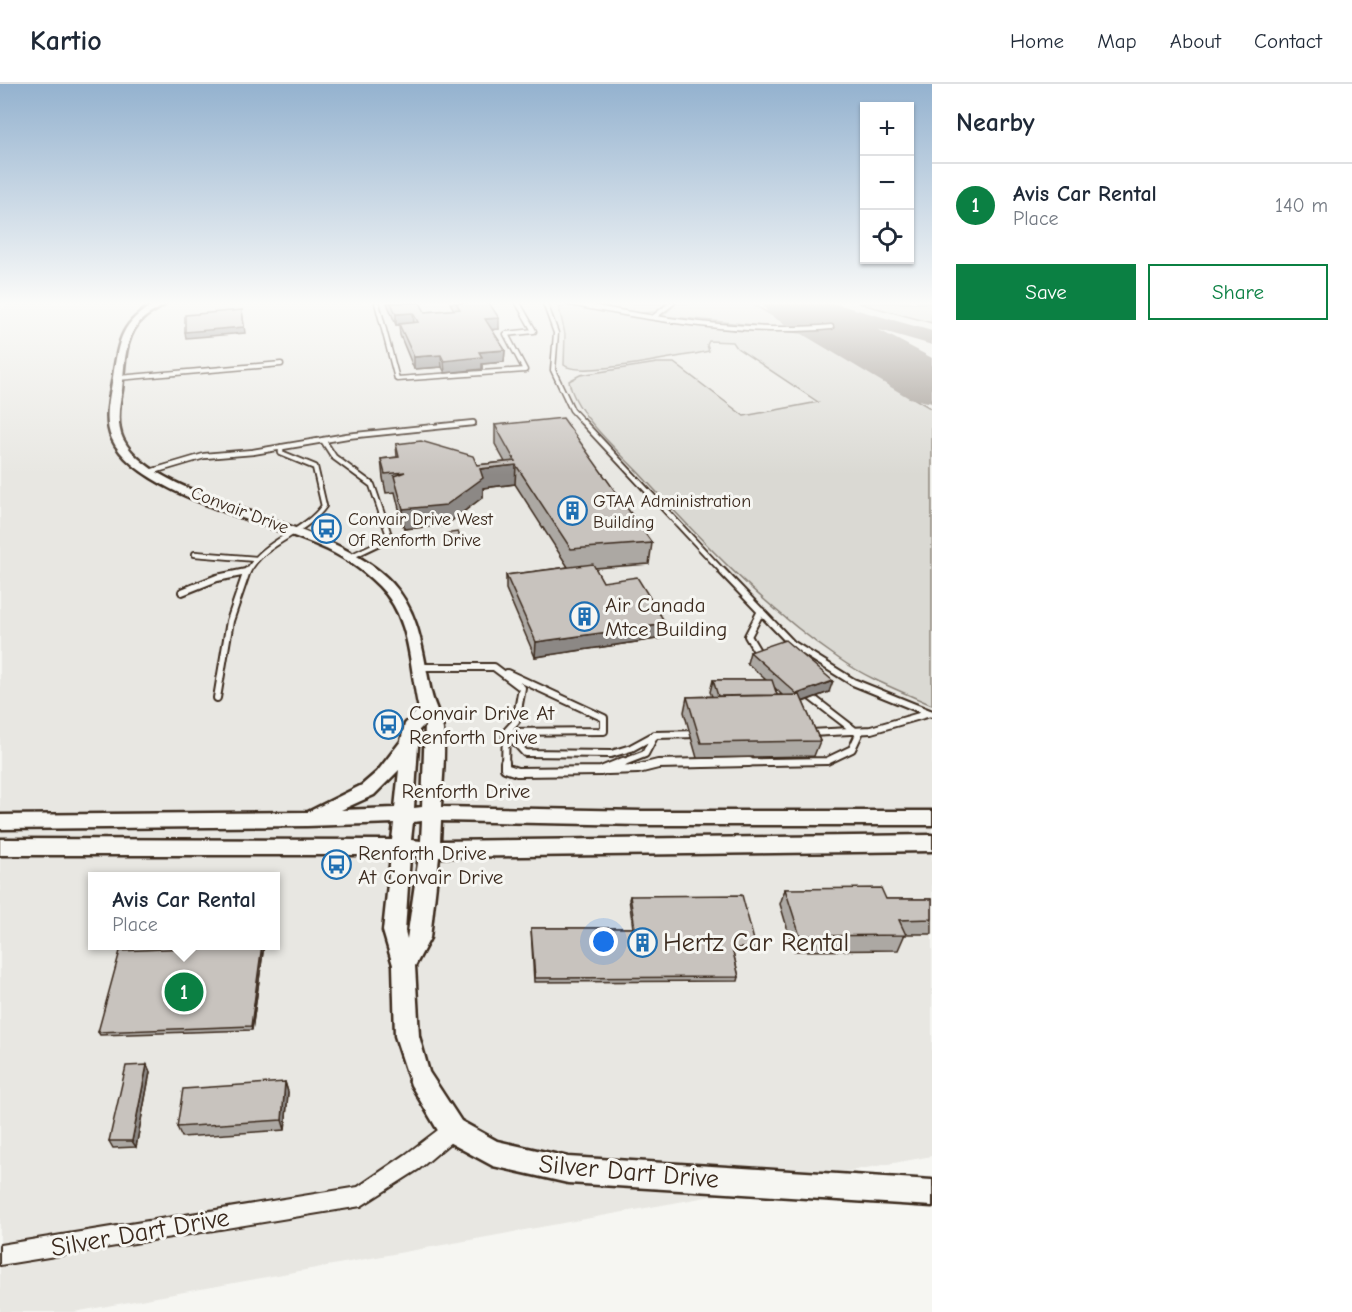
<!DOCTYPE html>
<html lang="en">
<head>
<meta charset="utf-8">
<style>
  body { margin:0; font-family:"Comic Neue",sans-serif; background:#f2f2f3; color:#1f2937 }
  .controls { position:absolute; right:18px; top:18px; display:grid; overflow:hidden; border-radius:0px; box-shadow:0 2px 4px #0004 }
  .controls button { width:54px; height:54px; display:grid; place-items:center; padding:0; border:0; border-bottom:2px solid #e0e1e3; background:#fff; color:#1f2937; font:30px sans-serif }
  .you { position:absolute; left:604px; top:858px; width:21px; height:21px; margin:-15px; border:4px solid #fff; border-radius:50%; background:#1a73e8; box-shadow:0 0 0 9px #1a73e833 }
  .badge { display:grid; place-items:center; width:39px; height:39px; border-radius:50%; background:#0b8043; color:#fff; font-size:20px; font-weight:700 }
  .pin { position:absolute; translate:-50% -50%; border:3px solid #fff; box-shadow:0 2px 6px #0006 }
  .popup { position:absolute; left:88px; top:788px; width:192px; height:78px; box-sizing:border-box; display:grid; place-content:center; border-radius:0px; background:#fff; filter:drop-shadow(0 2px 4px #0005); font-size:20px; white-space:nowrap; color:#747a83 }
  .popup b { font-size:22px; color:#1f2937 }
  .popup::after { content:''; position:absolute; left:50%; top:100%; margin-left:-12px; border:12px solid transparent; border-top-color:#fff }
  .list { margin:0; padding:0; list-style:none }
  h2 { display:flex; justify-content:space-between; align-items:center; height:78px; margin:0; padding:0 24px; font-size:26px }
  h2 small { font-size:20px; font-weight:400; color:#747a83 }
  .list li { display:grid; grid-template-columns:39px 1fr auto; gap:18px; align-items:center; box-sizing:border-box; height:84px; padding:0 24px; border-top:2px solid #e0e1e3 }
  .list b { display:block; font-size:22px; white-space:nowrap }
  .list p { margin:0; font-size:20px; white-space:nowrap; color:#747a83 }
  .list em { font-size:20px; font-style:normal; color:#747a83 }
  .actions { display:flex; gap:12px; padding:18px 24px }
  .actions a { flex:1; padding:14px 0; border:2px solid #0b8043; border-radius:0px; text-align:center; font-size:21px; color:#0b8043 }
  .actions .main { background:#0b8043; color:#fff }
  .icon { flex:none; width:33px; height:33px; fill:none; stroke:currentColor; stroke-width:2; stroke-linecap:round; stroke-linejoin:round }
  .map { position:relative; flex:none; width:932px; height:1228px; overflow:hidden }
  header { display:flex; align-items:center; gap:36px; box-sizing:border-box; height:84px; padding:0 30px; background:#fff; border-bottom:2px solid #e0e1e3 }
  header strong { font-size:28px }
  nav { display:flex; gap:33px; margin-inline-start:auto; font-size:21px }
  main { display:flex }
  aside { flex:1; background:#fff }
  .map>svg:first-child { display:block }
</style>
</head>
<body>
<header>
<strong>Kartio</strong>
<nav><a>Home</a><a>Map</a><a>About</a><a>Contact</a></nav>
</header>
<main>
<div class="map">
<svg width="932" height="1228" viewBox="0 0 932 1228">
  <rect width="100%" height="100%" fill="#f6f6f2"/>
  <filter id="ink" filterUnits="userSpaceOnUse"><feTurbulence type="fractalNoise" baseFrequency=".0167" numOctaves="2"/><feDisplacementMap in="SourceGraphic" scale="12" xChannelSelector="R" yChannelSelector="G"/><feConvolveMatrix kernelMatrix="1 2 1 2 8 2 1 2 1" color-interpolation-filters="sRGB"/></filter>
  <g filter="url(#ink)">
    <path fill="#e8e7e2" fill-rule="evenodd" d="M7,219H932V1072L74,1228H0V227ZM92,792H276V862H92Z"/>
    <path fill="#dad9d3" stroke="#8a8278" stroke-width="1.5" d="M580,219H666L655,228L641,229Z
      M677,219H751L795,245L662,232Z
      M858,219H932V239Z
      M566,221L636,233L803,249L932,325V621C900,607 866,594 838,574C761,521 700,455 637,387C616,365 574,328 569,297L580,291L657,279H674L744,332L818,318L737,264L733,258L709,257L707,261L709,267L695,270C671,273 578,294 564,281L565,250L559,224Z"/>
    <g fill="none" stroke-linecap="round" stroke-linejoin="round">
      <path fill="#989088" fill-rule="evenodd" d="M800,219H833L932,247V261L803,224Z"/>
      <path fill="#989088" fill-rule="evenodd" d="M761,219H828L932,274V319L909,314L769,230Z"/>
      <defs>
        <path id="lane-far3" d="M377,219L397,295L525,286L506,250L534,247L518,219
          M545,219L556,249L553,286L572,326L583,338
          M570,219C652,235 748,251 831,243
          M654,233L672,219
          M118,294L281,280"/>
        <path id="lane-far2" d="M582,337L724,489
          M323,356L334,373L372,401L390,454L350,473
          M150,388L204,372L253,368L347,352L473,339
          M195,470L256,475
          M242,489L246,488
          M247,489C264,456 303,451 324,422L315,383L281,369V363"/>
        <path id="lane-far1" d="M722,487L792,560L853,598L932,630
          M182,508L217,494L246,488
          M760,572L748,552L761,527
          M421,583H494L522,604L516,637L506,648L505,680
          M807,610L859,650
          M217,614L230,537L247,487
          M506,648L525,669L611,670L631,664L655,651L698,650
          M506,648L604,647V634L507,589
          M810,649L871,646L930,629
          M619,680L645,670L655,651
          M664,680L827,677L852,665L859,650"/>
        <path id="lane" d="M505,678V684L517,688L601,687L623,678
          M608,686L638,685L658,680L749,678"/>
        <path id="street" d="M452,1037L458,1040L461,1046L458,1052L419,1085L361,1122L0,1181V1161L358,1103L405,1071L446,1040Z"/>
        <path id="secondary" d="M156,219H166C160,225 151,228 144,234C123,251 125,282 122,306C119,321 116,341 123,355C157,421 331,433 392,499C422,532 422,570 432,612C435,623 442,635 443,646C446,671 442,698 441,723L642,727H932V741H642L441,737L440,757L932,751V767L439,773L430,854L415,882L419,952L429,988L461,1037L497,1057L568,1073L932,1096V1122L568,1099L493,1082L443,1055L411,1001L395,952L393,881L383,847L391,771H0V755L392,756L394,739L307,742L0,745V731L308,728L362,701L377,688L401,657L405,640L419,625C409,582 412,535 379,502C362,485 341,471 319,462C266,438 137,410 112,355C103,336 110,312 113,293C119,255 121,238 156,219ZM425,640L422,723L414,724L419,646ZM399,686L395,724L341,726L374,711ZM422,737L421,757L411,756L413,738ZM410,772H419L407,855L405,847Z"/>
      </defs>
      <use href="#lane-far3" stroke="#3b2a1e" stroke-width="7"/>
      <use href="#lane-far2" stroke="#3b2a1e" stroke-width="8"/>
      <use href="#lane-far1" stroke="#3b2a1e" stroke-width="10"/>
      <use href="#lane" stroke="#3b2a1e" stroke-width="12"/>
      <use href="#street" stroke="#3b2a1e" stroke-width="4"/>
      <use href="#secondary" stroke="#3b2a1e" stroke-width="5"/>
      <use href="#lane-far3" stroke="#f6f6f2" stroke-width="4"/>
      <use href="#lane-far2" stroke="#f6f6f2" stroke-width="4.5"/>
      <use href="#lane-far1" stroke="#f6f6f2" stroke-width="6"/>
      <use href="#lane" stroke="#f6f6f2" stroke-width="8"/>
      <use href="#street" fill="#f6f6f2" fill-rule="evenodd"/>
      <use href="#secondary" fill="#f6f6f2" fill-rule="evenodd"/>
    </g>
    <path fill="#aca8a3" stroke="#3b2a1e" stroke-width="1.5" fill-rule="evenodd" d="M387,219H420L425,228L454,226L450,219H489L499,245L492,246L505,266L504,278L482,280V285L445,289L442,283L414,285L400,251L399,241H396Z
      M495,341L652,459L649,480L595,484L603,498L663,554L535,573L506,505V491L568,483L515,400L483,404V413L446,441L404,445L395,408L386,409L383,394L381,375L397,373L396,360L477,381L505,378L495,360Z
      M750,568L829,608L803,618L820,657L814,672L697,674L684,628L687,613L712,612L710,608L713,596H766L747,579ZM775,604L782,611H777Z
      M785,805L886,815H932V850H905L898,866L794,867L780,820Z
      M630,812L756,864L755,868H733L739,893L738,897L534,898L531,844H633L629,815Z
      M264,861L252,946L100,951L98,948Z
      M147,981L150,988L136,1063L113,1064L109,1057Z
      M285,998L288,1008L285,1046L182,1053L177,1043Z"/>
    <path fill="#8c8885" stroke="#3b2a1e" stroke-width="1.5" d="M242,226L245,249L186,254L185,248Z
      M413,229L414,240L396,241V230Z
      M499,234V245L485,246V235Z
      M505,266L504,278L482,280V285L445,289L444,277L479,268Z
      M441,271L442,283L414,285V273Z
      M516,381L515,400L483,404V413L446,441L404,445L403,425L480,385Z
      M461,456V460L446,462V458Z
      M666,540L663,554L535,573L536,558Z
      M833,597L829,608L793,621L797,610Z
      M262,861H264L252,946L251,942Z
      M147,981L150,988L136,1063L132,1057Z
      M285,998L288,1008L285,1046L282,1036Z"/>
    <path fill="#c8c3be" stroke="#3b2a1e" stroke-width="1.5" d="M391,219H420L425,228L460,225L456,219H489L499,234L485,235L505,266L479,268L482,273L444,277L441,271L414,273L399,240L418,238L413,229L396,230Z
      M242,226L244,243L185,248V231Z
      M563,334L652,459L571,465L516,381L480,385L483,394L446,421L403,425L394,392L405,388L385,390L381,375L399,373L396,360L421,357L473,372L477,381L515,377L495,341Z
      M458,448L461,456L446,458L443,450Z
      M593,480L603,498L637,493L666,540L536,558L506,491Z
      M785,556L833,597L797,610L750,568Z
      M713,596H772L777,611L718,612Z
      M800,611L820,657L701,659L687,613Z
      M881,804L886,815H932V835L899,836L906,851L800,852L785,805Z
      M742,811L756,864H732L739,893L535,894L531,844H635L630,812Z
      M188,861H262L251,942L98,948L120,867L187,864Z
      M147,981L132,1057H109L126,982Z
      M285,998L282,1036L177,1043L183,1005Z"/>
  </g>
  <linearGradient id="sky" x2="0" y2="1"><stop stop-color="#94b2cf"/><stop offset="0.56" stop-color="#fbfbf9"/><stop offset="1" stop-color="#fbfbf9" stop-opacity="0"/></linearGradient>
  <rect width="932" height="391" fill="url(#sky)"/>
  <defs>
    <symbol id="building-ring" viewBox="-11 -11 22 22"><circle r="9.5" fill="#f6f6f2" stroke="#1f6fb2" stroke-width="1.5"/><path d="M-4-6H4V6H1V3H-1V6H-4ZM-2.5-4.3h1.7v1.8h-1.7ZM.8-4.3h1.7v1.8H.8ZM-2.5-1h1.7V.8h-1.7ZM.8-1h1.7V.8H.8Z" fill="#1f6fb2"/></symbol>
    <symbol id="bus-ring" viewBox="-11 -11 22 22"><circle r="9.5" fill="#f6f6f2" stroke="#1f6fb2" stroke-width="1.5"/><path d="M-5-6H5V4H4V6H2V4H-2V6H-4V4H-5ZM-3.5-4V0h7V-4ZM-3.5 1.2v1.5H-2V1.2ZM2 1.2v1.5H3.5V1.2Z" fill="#1f6fb2"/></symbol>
  </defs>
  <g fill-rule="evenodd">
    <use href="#building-ring" x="556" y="410" width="33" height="33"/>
    <use href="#bus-ring" x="310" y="428" width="33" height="33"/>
    <use href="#building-ring" x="568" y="516" width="33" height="33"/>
    <use href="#bus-ring" x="372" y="624" width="33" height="33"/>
    <use href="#bus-ring" x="320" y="764" width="33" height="33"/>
    <use href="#building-ring" x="626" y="842" width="33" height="33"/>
  </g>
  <g text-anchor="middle" stroke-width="6" stroke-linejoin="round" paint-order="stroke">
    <g font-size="18" fill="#3b2a1e" stroke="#f6f6f2" text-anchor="start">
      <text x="593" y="423">GTAA Administration<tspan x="593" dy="21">Building</tspan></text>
      <text x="348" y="441">Convair Drive West<tspan x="348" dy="21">Of Renforth Drive</tspan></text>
    </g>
    <g font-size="18" fill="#3b2a1e" stroke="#f6f6f2">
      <text transform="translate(240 426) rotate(21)" y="6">Convair Drive</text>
    </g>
    <g font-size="21" fill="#3b2a1e" stroke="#f6f6f2" text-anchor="start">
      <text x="605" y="528">Air Canada<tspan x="605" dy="24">Mtce Building</tspan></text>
      <text x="409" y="636">Convair Drive At<tspan x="409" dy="24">Renforth Drive</tspan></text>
      <text x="358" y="776">Renforth Drive<tspan x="358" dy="24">At Convair Drive</tspan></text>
    </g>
    <g font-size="21" fill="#3b2a1e" stroke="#f6f6f2">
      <text x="466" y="714">Renforth Drive</text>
    </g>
    <g font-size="26" fill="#3b2a1e" stroke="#f6f6f2" text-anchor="start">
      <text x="663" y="867">Hertz Car Rental</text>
    </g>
    <g font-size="26" fill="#3b2a1e" stroke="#f6f6f2">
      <text transform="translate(629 1087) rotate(5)" y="9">Silver Dart Drive</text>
      <text transform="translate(140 1148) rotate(-10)" y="9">Silver Dart Drive</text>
    </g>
  </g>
</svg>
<div class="controls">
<button>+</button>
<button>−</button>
<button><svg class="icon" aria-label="locate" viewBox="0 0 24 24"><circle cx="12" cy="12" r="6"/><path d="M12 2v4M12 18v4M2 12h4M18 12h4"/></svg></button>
</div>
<div class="you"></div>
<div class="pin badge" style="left:184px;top:908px">1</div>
<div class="popup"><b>Avis Car Rental</b>Place</div>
</div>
<aside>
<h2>Nearby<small></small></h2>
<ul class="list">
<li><span class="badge">1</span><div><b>Avis Car Rental</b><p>Place</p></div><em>140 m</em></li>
</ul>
<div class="actions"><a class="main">Save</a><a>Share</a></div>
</aside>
</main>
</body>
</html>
